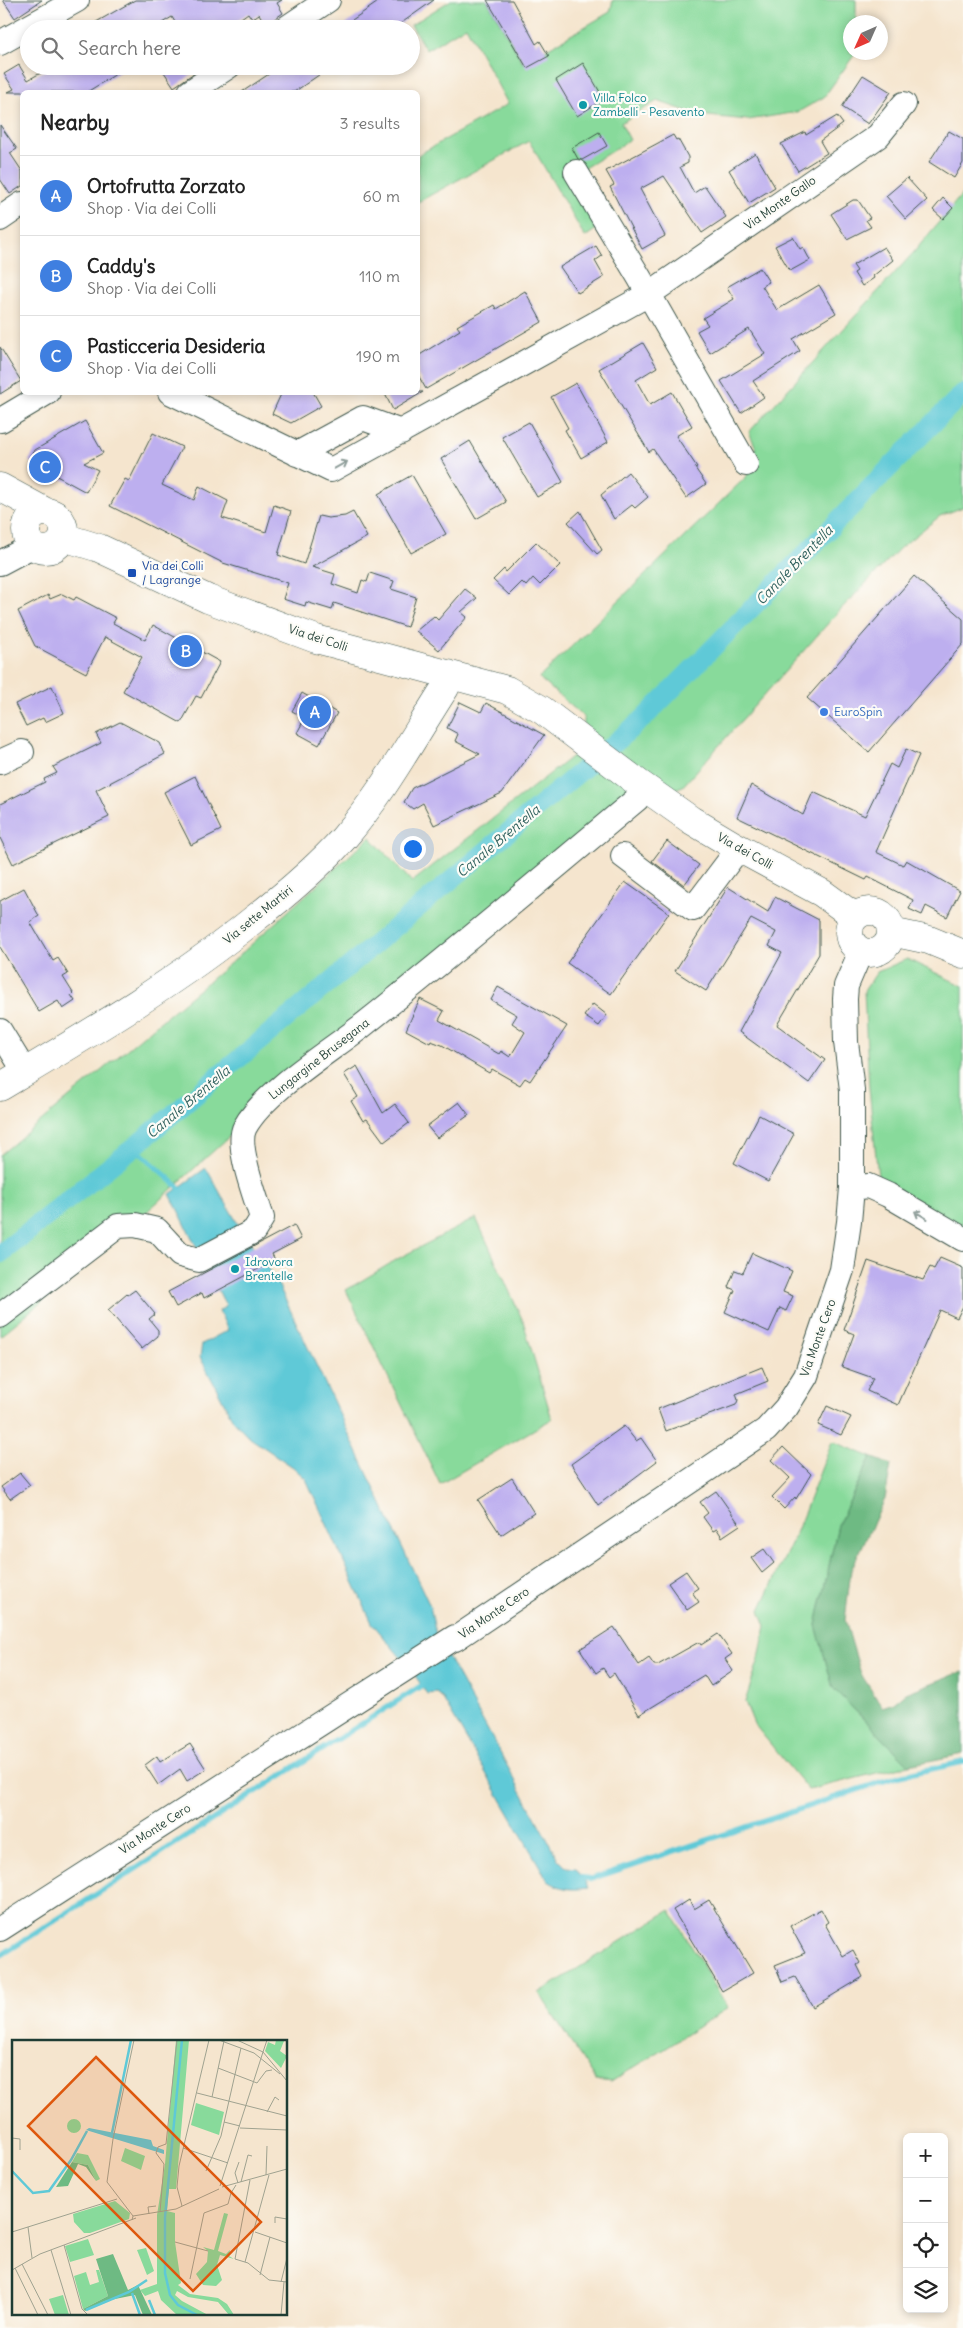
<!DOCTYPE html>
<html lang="en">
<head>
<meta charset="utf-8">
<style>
  body { margin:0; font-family:Delius,sans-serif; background:#f6f6f6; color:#222 }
  .controls { position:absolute; right:15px; bottom:15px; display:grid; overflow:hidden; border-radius:8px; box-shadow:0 2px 8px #0003 }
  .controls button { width:45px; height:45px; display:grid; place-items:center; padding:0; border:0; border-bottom:1px solid #e0e0e0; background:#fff; color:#222; font:25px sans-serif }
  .compass { position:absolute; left:843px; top:15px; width:45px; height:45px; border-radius:50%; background:#fff; box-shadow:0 2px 8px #0003; rotate:225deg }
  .you { position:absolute; left:412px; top:848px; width:18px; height:18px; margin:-12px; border:4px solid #fff; border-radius:50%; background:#1a73e8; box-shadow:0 0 0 8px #1a73e833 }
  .badge { display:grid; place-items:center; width:32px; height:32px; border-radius:50%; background:#0f766e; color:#fff; font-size:16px; font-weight:700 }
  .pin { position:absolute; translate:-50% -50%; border:2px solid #fff; box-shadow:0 1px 5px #0006 }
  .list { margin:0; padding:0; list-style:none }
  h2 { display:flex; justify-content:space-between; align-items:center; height:65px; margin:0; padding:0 20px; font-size:21px }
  h2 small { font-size:16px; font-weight:400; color:#767676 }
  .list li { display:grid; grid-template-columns:32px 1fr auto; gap:15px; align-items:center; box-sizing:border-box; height:80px; padding:0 20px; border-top:1px solid #e0e0e0 }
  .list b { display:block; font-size:19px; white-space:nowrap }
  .list p { margin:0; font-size:16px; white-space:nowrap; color:#767676 }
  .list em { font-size:16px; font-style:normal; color:#767676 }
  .icon { flex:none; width:28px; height:28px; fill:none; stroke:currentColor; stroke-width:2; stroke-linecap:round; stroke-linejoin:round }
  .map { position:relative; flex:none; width:963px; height:2328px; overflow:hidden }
  .search { position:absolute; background:#fff; box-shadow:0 2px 8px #0003; left:20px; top:20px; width:400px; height:55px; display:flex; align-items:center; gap:12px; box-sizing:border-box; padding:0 18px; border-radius:28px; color:#767676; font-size:19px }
  .panel { position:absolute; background:#fff; box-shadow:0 2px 8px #0003; left:20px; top:90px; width:400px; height:305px; border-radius:8px }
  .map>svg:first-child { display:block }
</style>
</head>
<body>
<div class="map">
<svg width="963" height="2328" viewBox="0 0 963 2328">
  <rect width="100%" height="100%" fill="#fdfcf7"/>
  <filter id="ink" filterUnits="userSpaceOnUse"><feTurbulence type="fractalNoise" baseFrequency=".02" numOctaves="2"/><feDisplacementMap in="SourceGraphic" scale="10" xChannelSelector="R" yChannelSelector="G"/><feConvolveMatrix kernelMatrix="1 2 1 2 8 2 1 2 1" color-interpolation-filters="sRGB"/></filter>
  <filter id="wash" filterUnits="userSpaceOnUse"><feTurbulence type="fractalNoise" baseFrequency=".0096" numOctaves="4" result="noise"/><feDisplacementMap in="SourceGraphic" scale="20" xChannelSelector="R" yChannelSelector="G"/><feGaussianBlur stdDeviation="1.12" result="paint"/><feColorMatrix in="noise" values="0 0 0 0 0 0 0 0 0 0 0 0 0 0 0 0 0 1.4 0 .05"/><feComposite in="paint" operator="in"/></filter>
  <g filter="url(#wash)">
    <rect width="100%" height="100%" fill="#f5e5ce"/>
    <path fill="#88da9b" stroke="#548c68" d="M451,0H487L523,63L610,12L613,0H856V22H850V52L855,54L824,97L798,112L748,120L698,115L657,101L621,123L630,140L571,176L601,226L585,237L529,141L418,202V155L508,104L466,26L426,50L411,25Z
      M963,193V507L940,516L901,547L840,610L683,786L652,798L242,1125L106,1249L0,1336V1155L233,961L370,837L412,882L584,747V717L539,678L747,476L756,448L749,432L914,252Z
      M907,959L963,986V1231L878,1177L869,1088L864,991L877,972Z
      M476,1218L523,1321L552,1419L440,1484L346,1290L401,1257Z
      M832,1441L871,1457L838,1525L816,1625L833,1688L909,1765L808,1790L754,1724L745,1702L758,1662L766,1626L760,1610L797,1531Z
      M670,1910L728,2008L611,2082L596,2080L539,1993Z"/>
    <path fill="#6eba83" stroke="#467c5c" d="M871,1457L891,1465L885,1499L851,1570L845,1620L861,1674L882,1707L894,1703L906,1693L963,1671V1754L909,1765L833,1688L816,1625L838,1525Z"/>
    <path fill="#5ec9d7" stroke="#3e8386" d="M206,1168L238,1224L277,1282L430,1606L436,1635L558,1859L566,1867L576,1868L589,1888C573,1890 562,1890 548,1881L442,1697L437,1693L427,1694L412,1671L372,1623L306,1479L293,1467L250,1438L233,1420L200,1357L202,1344L228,1330L219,1311L226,1306L170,1194Z"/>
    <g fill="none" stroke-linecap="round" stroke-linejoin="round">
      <path stroke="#5ec9d7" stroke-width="5.5" d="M134,1147L184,1192
        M576,1877L591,1879L899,1776L963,1762
        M0,1956L427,1682"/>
      <path stroke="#5ec9d7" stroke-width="19" d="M0,1254L134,1147L644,718L963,393"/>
    </g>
    <g id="blocks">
      <path fill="#bdafef" d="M3,0H42L15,18Z
        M135,0H282L277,3L283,13L266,25L259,14L252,19L248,13L226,29H179L172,17L152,29H84Z
        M381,0H434L393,29H339Z
        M487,0H512L536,44L540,41L549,56L527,68Z
        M583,63L604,99L577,116L556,80Z
        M19,65L28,80L53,66H129L87,92H8L14,89L4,74Z
        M160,66H204L174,87Z
        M281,66H332L294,92H242Z
        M863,75L891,92L868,124L842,107Z
        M837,116L843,124L820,141L827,153L798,171L781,144L805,132L806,135Z
        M0,125L17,149L10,153L22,171V186L10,194L0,179Z
        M949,131L963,139V163L954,178L929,162Z
        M599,132L607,146L582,160L578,159L572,148Z
        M673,135L676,140L678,139L688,157V163L680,167L694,193L705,186L726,217L702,233L664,176L640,189L665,236L642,249L610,187L614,185L606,171Z
        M755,153L775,187L749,203L729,170Z
        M907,178L927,200L906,219L886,196Z
        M943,198L953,208L943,219L933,210Z
        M853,200H858L870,218L866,220L871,227L847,239L831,214Z
        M793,237L800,249L803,247L810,260L790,271L775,246Z
        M596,246L602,256L595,261L604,277L578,293L560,267Z
        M884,247L893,260L873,276L874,278L862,286L854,273L857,271L853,265Z
        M760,268L769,282L762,286L777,310L819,285L836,313L793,339L800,351L753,381L764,397L741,413L721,381L765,354L749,329L710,353L697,331L708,325L703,318L734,299L727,287Z
        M525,291L542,322L426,389L418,375V356L460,330L457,326L494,305L496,309Z
        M643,343L657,367L636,380L650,405L672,392L692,426L676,436L697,467L695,468L706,484L686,498L653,449L649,452L599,369Z
        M0,347L21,381L0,394Z
        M576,383L608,442L581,458L565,430L568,428L551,397Z
        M282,392H313L321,406L291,423L272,414Z
        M384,392H423L393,410Z
        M85,421L103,453L84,463L98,470L86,492L29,461L35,450Z
        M529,422L563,482L537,497L502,437Z
        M153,433L182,447L162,485L194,500L199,486L228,501L222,518L266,532L274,505L291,511L278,555L304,564L319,516L328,518L345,516L353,512L367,537L312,567L335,574L332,584L358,593L362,580L367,582L370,573L394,581L391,589L416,597L407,627L334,603L332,610L306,602L305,606L283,599L288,583L223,563L110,506L125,479L129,481Z
        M470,441L506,502L476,519L441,459Z
        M628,472L648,497L635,508L632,505L614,519L601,495Z
        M412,475L446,534L411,553L378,494Z
        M580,511L602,550L597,554L568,522Z
        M536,542L560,565L540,585L533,578L526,586L522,582L509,595L493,580L504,569L506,572Z
        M914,576L963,619V644L869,752L807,698Z
        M465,589L477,598L461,612L467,617L439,650L416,631L434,616L438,620Z
        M62,594L74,600L76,597L116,618L113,623L145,640L153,625L220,662L201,698L196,696L181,723L123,691L142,657L105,637L86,673L35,646L18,611L48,595L50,599Z
        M52,686L64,713L45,722L43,718L26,726L15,704Z
        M302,693L337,713L319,745L297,733L305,718L292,711Z
        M460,702L481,712L486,703L544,735L502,793L434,825L423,803L413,809L404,802L412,788L480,754L455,741L458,734L447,728Z
        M120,722L160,743L165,754L96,790L109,817L13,864L0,838V804L45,782L44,779L57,773L53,767L101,743L96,734Z
        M906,749L919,755L876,852L903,865L906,860L960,891L947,917L926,906L922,915L909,909L913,900L868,877L866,880L737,817L751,785L803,815L813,792L865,816L890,764L897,768Z
        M195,776L221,830L191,845L164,792Z
        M667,841L699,865L684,885L652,861Z
        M625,882L669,913L611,994L567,963Z
        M728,887L768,912L775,897L819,920V954L777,1025L825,1060L809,1083L739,1032L782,953L769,946L776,932L751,919L706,991L675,971Z
        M24,888L39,916L30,922L53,961L58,958L68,974L63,977L73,993L71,995L75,1001L63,1009L58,1001L39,1012L0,947V901Z
        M498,987L567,1026L530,1081L525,1078L520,1085L492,1069L489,1073L442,1045L431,1041L430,1043L406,1030L420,999L444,1011L439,1020L499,1054L501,1051L510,1057L525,1032L512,1023L517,1015L491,1000Z
        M593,1004L607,1015L599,1026L584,1016Z
        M357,1066L383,1113L395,1104L409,1123L384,1142L367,1119L363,1121L351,1101L358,1097L344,1074Z
        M459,1102L469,1115L437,1138L427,1126Z
        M759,1115L794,1134L768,1181L734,1163Z
        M294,1225L301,1239L272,1254L275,1260L204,1298L202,1293L176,1307L168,1292Z
        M752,1253L792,1271L783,1292L793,1296L786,1311L780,1308L769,1332L725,1312L735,1290L728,1287L735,1270L743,1273Z
        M940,1258L963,1268V1306L957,1318L940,1310L898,1405L867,1391L873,1378L842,1367L854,1334L844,1330L868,1261L923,1280L930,1267L934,1269Z
        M135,1290L155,1314L149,1319L158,1330V1336L142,1349L108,1310L127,1294L128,1295Z
        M762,1367L768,1381L736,1394L738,1400L736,1405L666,1431L658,1409Z
        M827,1406L851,1417L841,1435L818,1425Z
        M624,1426L636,1441L641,1438L657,1461L598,1505L571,1464Z
        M783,1447L811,1474L796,1499L795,1497L784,1509L772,1497L790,1478L771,1460Z
        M20,1473L30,1485L10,1499L1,1487Z
        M512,1478L534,1513L501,1535L478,1500Z
        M716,1491L740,1525L722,1537L717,1529L713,1531L703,1517L708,1513L700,1502Z
        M764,1549L774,1563L762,1573L751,1558Z
        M686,1571L698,1588L692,1592L699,1602L687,1610L668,1583Z
        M614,1627L639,1665L649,1658L654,1665H658L699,1642L701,1645L718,1634L732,1654L725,1659L733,1671L711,1686L704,1675L639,1715L614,1673L609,1677L603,1668L596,1673L580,1649Z
        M190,1744L206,1769L187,1781L180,1769L158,1785L145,1765L157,1756L160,1762Z
        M689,1900L694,1909L709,1900L753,1973L722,1991L673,1910Z
        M821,1909L828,1922L825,1924L843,1956L853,1950L860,1963L857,1965L863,1977L813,2007L795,1977L782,1982L775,1965L805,1953L790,1926Z"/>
    </g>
  </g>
  <g filter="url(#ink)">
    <use href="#blocks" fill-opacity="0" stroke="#3f564b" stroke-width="1"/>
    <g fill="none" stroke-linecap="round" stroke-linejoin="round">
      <defs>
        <path id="minor" d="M285,29L328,0
          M0,43L77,0
          M190,92L229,66
          M576,172L639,277L746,464
          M0,219L22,204
          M170,392L331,470L649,294L878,136L904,104
          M1,420L48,392
          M297,454L363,418L401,432
          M0,563L32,546
          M0,762L22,752
          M623,856L693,909L739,848
          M0,1031L25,1072
          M852,1188L868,1186L888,1195L963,1239
          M0,1316L118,1226L135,1225L157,1230L180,1255L199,1260L254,1231L262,1218C256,1198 235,1145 245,1127C264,1092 330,1051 362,1026C455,952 546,875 637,799L645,788
          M455,1639L766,1430L786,1408L806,1376L842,1270L849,1222L852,1188V1090L846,1042L845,999L846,986L861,951
          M0,1929L455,1637"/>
        <path id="major" d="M0,487L46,512
          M26 531a19 19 0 1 1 38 0a19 19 0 1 1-38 0Z
          M63,537L99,548L208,599L316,639L507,690L542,710L637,782L691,820L733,845L822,893L855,917
          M849 932a21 21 0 1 1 42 0a21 21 0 1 1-42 0Z
          M891,932L929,940L963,954
          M0,1087C87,1035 174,984 253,920C285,895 316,869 343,839C383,793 412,739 445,688L448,674"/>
      </defs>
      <use href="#minor" stroke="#3f564b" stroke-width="26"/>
      <use href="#major" stroke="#3f564b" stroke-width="29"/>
      <use href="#minor" stroke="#fff" stroke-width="24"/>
      <use href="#major" stroke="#fff" stroke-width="28"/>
    </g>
    <defs><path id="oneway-shaft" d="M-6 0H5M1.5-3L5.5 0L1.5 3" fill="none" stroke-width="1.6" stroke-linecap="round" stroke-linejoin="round" transform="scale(1.25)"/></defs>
    <g stroke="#8f9e9a">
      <use href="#oneway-shaft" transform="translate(341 465) rotate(-29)"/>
      <use href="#oneway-shaft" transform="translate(921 1215) rotate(-149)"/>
    </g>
  </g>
  <g fill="#0f9aa8" stroke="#fdfcf7" stroke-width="2">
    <circle cx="583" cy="105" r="5"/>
    <circle cx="235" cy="1269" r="5"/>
  </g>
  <rect fill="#1a4fb4" stroke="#fdfcf7" stroke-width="2" x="127" y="568" width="10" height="10" rx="2.5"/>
  <circle fill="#3f7fe0" stroke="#fdfcf7" stroke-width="2" cx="824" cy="712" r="5"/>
  <g text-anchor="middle" stroke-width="4.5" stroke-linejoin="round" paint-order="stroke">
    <g font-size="12" fill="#0d838f" stroke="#fdfcf7" text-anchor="start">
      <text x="593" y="102">Villa Folco<tspan x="593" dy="14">Zambelli - Pesavento</tspan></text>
      <text x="245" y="1266">Idrovora<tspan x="245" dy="14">Brentelle</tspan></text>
    </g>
    <g font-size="12" fill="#1f3d34" stroke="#fdfcf7">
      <text transform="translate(780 203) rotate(-35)" y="4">Via Monte Gallo</text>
      <text transform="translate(318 638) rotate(18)" y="4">Via dei Colli</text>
      <text transform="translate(745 851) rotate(29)" y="4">Via dei Colli</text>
      <text transform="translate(258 915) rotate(-39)" y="4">Via sette Martiri</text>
      <text transform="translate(319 1059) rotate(-38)" y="4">Lungargine Brusegana</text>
      <text transform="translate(818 1338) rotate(-70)" y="4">Via Monte Cero</text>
      <text transform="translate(494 1613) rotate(-34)" y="4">Via Monte Cero</text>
      <text transform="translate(155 1829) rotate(-33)" y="4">Via Monte Cero</text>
    </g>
    <g font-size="12" fill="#164399" stroke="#fdfcf7" text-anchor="start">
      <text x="142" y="570">Via dei Colli<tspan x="142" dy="14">/ Lagrange</tspan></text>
    </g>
    <g font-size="12" fill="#366cbe" stroke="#fdfcf7" text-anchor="start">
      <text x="834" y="716">EuroSpin</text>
    </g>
    <g font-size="14" font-style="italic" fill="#2f605d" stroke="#fdfcf7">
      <text transform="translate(794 565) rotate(-46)" y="5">Canale Brentella</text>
      <text transform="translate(498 841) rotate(-40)" y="5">Canale Brentella</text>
      <text transform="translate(188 1102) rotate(-40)" y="5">Canale Brentella</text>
    </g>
  </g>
  <g transform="translate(12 2040)">
    <rect width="275" height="275" fill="#f5e5ce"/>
    <path d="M164,0H177L164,149H157L155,171L163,173V202L169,243L166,245L178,254L206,258L215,264L222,275H217L206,262L176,257L165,251L163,255L170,261L196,275H165L149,260L146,251L133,256L128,250L145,244V175L153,124ZM264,0L272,1L268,11L275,16L269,28L253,11L256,2L263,5ZM184,63L212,72L207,95L179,85ZM55 86a7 7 0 1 1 14 0a7 7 0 1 1-14 0ZM113,108L133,116L129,130L109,121ZM65,113L76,115L88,139L84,141L76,125L60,122ZM103,161L118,173L117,179L78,193H72L62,182L61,174ZM212,173L216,174L206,211L214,214L218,210L217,216L222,219L208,215L205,225L210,240L204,246L191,245L184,234L195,222L196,211L191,207L202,210ZM76,199L82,215L58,222L53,206ZM134,208L142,231L135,235L125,210ZM84,230H87L96,256L71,269L62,236L74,232L78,245L87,242ZM51,255L57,275H43L37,259Z" fill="#88da9b"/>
    <path d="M60,122L76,125L84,141L74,127L66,124L56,146L44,147ZM101,214L116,250L126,245L140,275H131L123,255L93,261L73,271L71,269L96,256L84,219Z" fill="#6eba83"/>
    <path d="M77,88L139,100L141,106L152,110V114L74,90Z" fill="#5ec9d7"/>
    <path fill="none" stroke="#5ec9d7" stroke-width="2.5" d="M170,0L153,177V233L158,255L166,265L185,275M100,93L119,0M0,131L21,153L37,151L59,120L75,91M120,253L128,275M137,260L143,275M74,270L117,252L135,240"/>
    <path fill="none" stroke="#9fa290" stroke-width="1" d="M207,0L242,13L268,34M225,0L251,12L255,0M206,28L245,43M245,43L254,31L260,30M185,53L275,76M200,57L212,1M255,72L263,57L267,60M212,82L228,86M228,88L275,90M0,98L8,99V110M101,99L122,0M101,99L95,142L121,176M171,108L216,123M194,131L209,96L229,8M254,135L255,106M238,140L223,219L236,223L257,240L275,242M229,142L236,115L240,116M226,143L223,133L227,122M208,146L251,12L275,41M210,147L275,129M216,148L219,153L224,145M170,166L165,147L167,126L197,0M148,172L152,124L144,113L146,107L154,104L165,0M137,174L136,167L144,166M120,180L121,176L164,169L207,149M263,183V177L275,179M16,187L20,218M0,192L105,159M243,192L275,203M163,202L196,211M52,205L70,269L76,275M39,210L59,275M233,222L257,135M10,224L36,275M3,228L26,275M0,230L28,214L124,178M248,235L258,197M178,239L192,173L216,164L219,153M269,242L275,218M269,275L272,242"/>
    <path fill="#de580e" fill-opacity="0.15" stroke="#de580e" stroke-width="2.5" d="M84,17L249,182L181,251L16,86Z"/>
    <rect width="275" height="275" fill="none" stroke="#1f3d34" stroke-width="2.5"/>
  </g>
</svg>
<div class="controls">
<button>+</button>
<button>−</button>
<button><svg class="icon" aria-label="locate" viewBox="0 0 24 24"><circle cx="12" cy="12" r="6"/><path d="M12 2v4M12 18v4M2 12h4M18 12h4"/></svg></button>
<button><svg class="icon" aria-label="layers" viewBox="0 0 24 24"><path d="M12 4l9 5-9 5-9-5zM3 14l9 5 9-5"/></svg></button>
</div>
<svg class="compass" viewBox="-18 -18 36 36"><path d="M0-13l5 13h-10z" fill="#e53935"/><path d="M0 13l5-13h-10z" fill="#767676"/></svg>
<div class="you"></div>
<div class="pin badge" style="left:315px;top:712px;background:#3f7fe0">A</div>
<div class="pin badge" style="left:186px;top:651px;background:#3f7fe0">B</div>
<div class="pin badge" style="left:45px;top:467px;background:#3f7fe0">C</div>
<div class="search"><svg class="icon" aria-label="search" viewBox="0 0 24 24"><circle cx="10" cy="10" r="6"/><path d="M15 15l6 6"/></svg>Search here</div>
<section class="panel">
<h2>Nearby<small>3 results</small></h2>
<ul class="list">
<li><span class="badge" style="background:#3f7fe0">A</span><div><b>Ortofrutta Zorzato</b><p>Shop · Via dei Colli</p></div><em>60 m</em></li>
<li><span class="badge" style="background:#3f7fe0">B</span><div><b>Caddy's</b><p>Shop · Via dei Colli</p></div><em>110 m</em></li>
<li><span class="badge" style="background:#3f7fe0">C</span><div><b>Pasticceria Desideria</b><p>Shop · Via dei Colli</p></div><em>190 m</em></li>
</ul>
</section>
</div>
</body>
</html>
